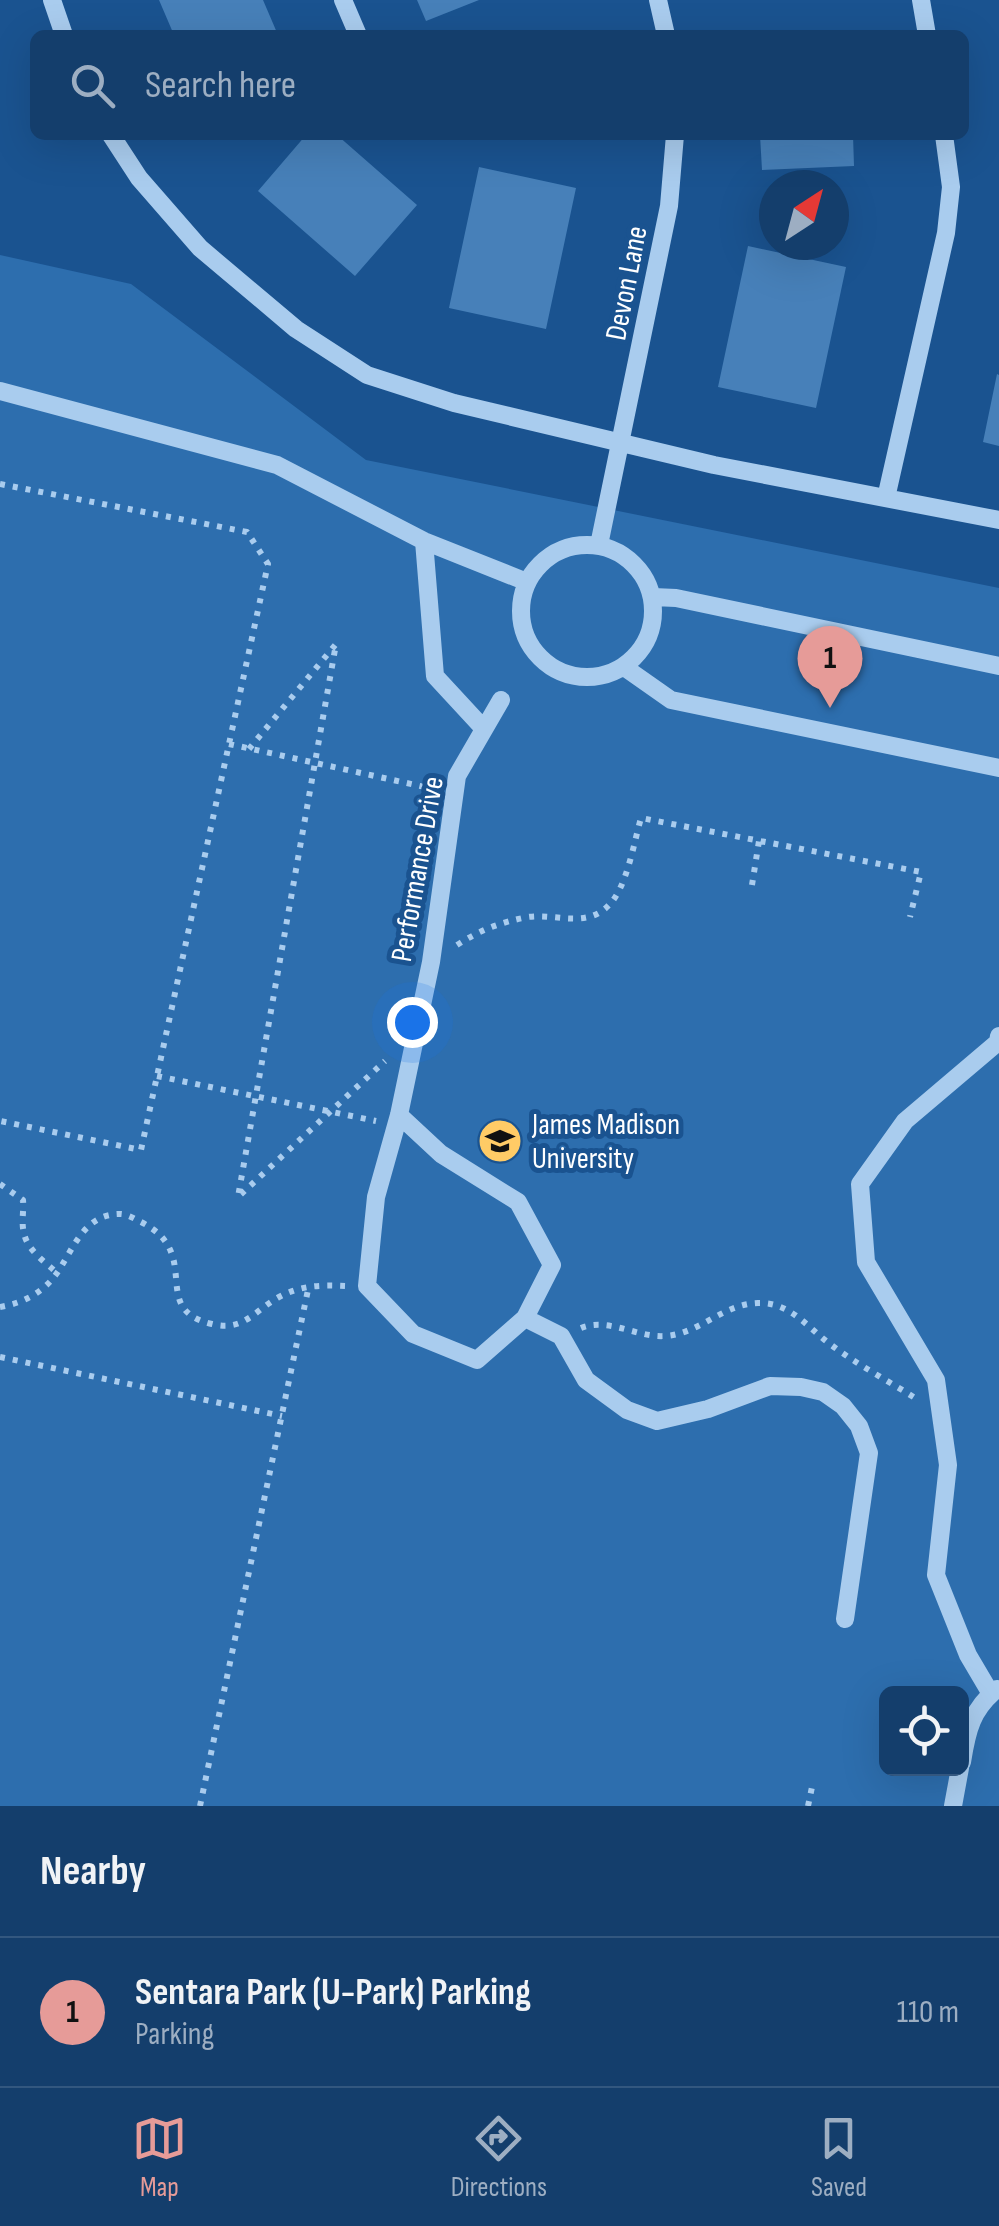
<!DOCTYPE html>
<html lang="en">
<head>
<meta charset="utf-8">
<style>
  body { margin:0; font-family:"Sofia Sans Condensed",sans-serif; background:#1d4572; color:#f1f3f6 }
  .controls { position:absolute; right:30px; bottom:30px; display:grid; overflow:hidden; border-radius:15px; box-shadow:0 10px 40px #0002 }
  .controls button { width:90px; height:90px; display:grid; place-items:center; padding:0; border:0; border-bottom:2px solid #33577f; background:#143e6c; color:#f1f3f6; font:50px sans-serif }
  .compass { position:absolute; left:759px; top:170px; width:90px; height:90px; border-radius:50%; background:#143e6c; box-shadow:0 10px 40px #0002; rotate:36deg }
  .you { position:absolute; left:412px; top:1022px; width:35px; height:35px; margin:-25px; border:8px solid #fff; border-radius:50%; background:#1a73e8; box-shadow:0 0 0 15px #1a73e833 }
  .badge { display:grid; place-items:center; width:65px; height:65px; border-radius:50%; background:#e69b98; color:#111; font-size:32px; font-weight:700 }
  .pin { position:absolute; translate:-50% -82px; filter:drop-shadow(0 2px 5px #0008) }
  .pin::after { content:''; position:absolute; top:52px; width:35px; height:30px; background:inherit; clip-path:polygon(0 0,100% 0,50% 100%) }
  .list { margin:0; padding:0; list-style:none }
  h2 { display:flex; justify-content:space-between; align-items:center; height:130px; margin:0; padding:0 40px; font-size:42px }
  h2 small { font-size:32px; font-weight:400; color:#9daec2 }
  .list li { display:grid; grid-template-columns:65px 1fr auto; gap:30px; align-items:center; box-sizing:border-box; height:150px; padding:0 40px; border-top:2px solid #33577f }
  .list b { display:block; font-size:38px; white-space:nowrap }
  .list p { margin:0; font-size:32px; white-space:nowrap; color:#9daec2 }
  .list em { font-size:32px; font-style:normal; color:#9daec2 }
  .icon { flex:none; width:55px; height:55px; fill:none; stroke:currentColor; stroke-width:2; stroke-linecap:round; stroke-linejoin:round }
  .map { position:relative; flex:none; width:999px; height:1806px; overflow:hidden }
  .search { position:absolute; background:#143e6c; box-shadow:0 10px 40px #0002; left:30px; right:30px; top:30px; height:110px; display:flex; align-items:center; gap:25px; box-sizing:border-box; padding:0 35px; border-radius:15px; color:#9daec2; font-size:38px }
  .sheet { height:280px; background:#143e6c }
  nav { display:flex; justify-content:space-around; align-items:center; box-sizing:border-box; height:140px; border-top:2px solid #33577f; background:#143e6c; font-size:28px; color:#9daec2 }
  nav a { display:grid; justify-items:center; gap:5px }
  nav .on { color:#e69b98 }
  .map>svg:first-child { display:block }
</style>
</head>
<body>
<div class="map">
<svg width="999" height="1806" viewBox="0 0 999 1806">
  <rect width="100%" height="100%" fill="#1a5390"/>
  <path fill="#2d6eae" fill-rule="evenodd" d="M0,255L131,284L366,460L999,588V1806H0ZM886,1694H962V1768H886Z"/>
  <path fill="#4780b9" d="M159,0H263L278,35H174Z
    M417,0H479L426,21Z
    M306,135H337L417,205L355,276L258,191Z
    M760,135H853L854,166L762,170Z
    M479,167L576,188L546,329L449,308Z
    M748,246L846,267L816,408L718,387Z
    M997,374L999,375V446L983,442Z"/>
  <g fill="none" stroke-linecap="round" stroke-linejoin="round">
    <path stroke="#a9ccee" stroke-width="6" stroke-dasharray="5 8" stroke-linecap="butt" d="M0,484L247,532L268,564L141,1150L0,1121
      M229,744L434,789
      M249,749L336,644L238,1197L385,1061
      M752,885L759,841
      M457,945C480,930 501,922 528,917C556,913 586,929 609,905C627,887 634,842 641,818L921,872L910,917
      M157,1076L376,1121
      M0,1184L23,1200C24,1211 21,1223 24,1233C27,1250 45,1262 56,1272
      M0,1307C23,1303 43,1293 57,1273C74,1248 84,1214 120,1214C127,1214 135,1219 141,1222C205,1254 147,1309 212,1324C244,1332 255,1310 279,1297C301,1285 321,1285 345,1286
      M581,1328C608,1317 638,1338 665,1336C699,1334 723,1304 758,1303C790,1302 807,1327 830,1344C856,1364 887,1380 915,1398
      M0,1357L282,1416
      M200,1806L309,1285
      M808,1806L812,1787"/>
    <path stroke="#a9ccee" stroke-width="18" d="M52,0L64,35
      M343,0L358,35
      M658,0L666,35
      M921,0L927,35
      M111,135L139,178L200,248L296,329L367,375L454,403L714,465L999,520
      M0,391L277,465L424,541L527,582
      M886,498L946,233L951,187L944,135
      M424,541L435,676L484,729
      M521 611a66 66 0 1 1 132 0a66 66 0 1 1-132 0Z
      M599,545L669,206L675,135
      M653,597L676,598L999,666
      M624,667L671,700L999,768
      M399,1115L441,1154L518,1202L552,1265L525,1318L477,1360L413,1334L367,1286L376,1197L399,1115L431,962L457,776L501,700
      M525,1318L561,1336L586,1380L627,1410L657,1421L708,1409L770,1386L801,1387L823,1392L843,1406L859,1426L869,1453L845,1619
      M991,1694L968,1655L936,1575L948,1465L936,1380L866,1262L860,1184L905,1121L998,1042L999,1036
      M962,1762C967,1730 972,1709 997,1689
      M953,1806L960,1768"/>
  </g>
  <defs>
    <symbol id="university-disc" viewBox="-11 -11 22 22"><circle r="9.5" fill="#ffcb66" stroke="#1a5390"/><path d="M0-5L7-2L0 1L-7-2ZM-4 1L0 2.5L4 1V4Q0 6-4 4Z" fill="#111"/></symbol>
  </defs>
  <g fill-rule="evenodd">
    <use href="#university-disc" x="475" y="1116" width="50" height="50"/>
  </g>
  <g text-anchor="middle" stroke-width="10" stroke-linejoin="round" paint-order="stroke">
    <g font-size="30" fill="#fff" stroke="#1a5390">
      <text transform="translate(626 283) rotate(-79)" y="10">Devon Lane</text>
      <text transform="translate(417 869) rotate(-80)" y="10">Performance Drive</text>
    </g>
    <g font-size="30" fill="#fff" stroke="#1a5390" text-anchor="start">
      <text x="532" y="1134">James Madison<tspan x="532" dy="34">University</tspan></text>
    </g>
  </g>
</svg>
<div class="controls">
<button><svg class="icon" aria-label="locate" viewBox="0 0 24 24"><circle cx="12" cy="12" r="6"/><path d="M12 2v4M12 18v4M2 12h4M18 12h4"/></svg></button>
</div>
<svg class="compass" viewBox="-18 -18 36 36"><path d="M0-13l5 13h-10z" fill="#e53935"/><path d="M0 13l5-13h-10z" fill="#9daec2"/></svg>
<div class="you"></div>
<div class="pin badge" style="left:830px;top:708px">1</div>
<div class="search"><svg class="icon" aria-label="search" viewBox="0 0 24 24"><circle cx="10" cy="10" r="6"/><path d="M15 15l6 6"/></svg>Search here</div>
</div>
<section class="sheet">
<h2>Nearby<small></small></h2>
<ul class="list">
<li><span class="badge">1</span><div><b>Sentara Park (U-Park) Parking</b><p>Parking</p></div><em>110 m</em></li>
</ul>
</section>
<nav>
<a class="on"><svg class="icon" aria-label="map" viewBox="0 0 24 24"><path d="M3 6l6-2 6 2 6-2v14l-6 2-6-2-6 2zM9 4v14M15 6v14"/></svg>Map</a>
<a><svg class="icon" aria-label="directions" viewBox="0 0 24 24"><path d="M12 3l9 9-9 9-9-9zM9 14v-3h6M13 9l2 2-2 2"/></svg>Directions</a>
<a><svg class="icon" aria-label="saved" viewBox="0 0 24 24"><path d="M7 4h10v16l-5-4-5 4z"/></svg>Saved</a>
</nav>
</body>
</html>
